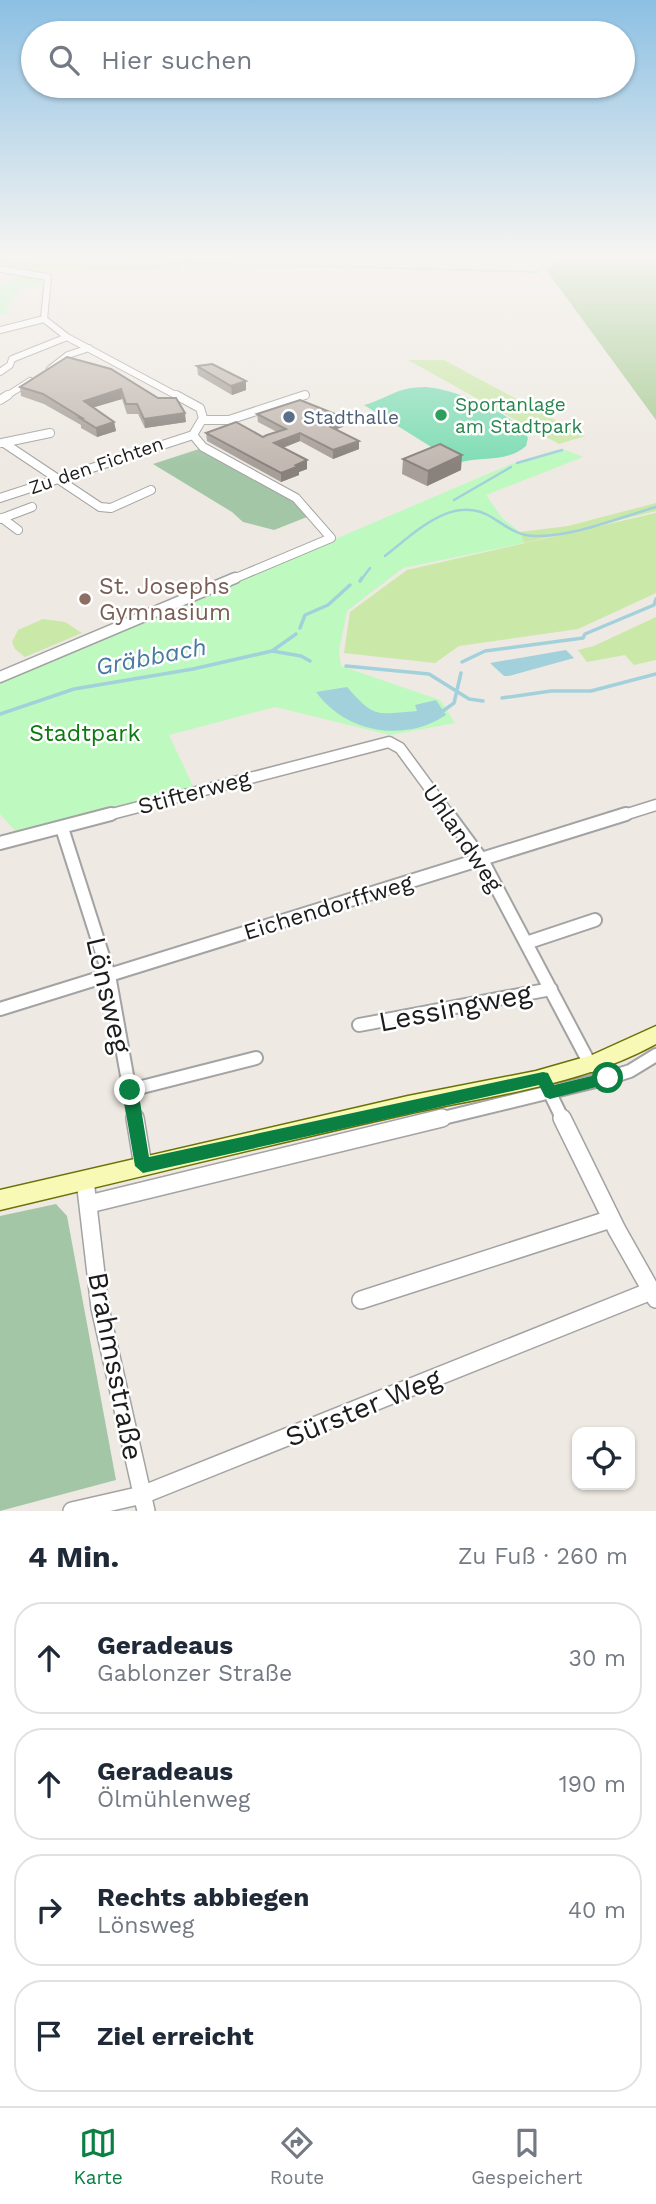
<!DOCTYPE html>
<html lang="de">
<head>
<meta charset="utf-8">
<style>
  body { margin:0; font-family:"Work Sans",sans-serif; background:#f6f6f7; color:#1f2937 }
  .controls { position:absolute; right:21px; bottom:21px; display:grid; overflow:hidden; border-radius:14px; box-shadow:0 2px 5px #0004 }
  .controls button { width:63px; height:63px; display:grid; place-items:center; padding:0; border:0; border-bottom:2px solid #e0e1e3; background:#fff; color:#1f2937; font:35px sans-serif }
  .stop { position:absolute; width:21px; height:21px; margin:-16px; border:5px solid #0b8043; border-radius:50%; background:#fff }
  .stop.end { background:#0b8043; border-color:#fff; box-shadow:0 2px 7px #0008 }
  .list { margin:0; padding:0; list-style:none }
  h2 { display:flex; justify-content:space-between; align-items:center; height:91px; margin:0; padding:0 28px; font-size:30px }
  h2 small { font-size:23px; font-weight:400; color:#747a83 }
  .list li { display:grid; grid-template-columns:46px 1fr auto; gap:21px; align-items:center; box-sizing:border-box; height:112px; margin:0 14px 14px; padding:0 14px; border:2px solid #e0e1e3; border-radius:28px }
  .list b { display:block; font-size:26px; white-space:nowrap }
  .list p { margin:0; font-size:23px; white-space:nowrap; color:#747a83 }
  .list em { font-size:23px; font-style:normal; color:#747a83 }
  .icon { flex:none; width:38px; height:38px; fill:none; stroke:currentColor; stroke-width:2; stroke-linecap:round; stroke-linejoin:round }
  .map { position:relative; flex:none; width:656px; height:1511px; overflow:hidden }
  .search { position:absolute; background:#fff; box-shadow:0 2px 5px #0004; left:21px; right:21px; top:21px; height:77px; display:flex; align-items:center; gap:18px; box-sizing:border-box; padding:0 24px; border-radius:38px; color:#747a83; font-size:26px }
  .sheet { height:595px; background:#fff }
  nav { display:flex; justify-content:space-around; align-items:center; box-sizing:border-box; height:98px; border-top:2px solid #e0e1e3; background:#fff; font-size:19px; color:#747a83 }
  nav a { display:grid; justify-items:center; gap:4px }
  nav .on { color:#0b8043 }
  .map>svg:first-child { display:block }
</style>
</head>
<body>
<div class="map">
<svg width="656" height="1511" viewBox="0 0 656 1511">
  <rect width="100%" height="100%" fill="#eee9e2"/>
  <path fill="#cae8a7" d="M0,258L186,262L176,270L20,271L0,268Z
    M408,360H444L585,436L559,444Z
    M656,503V511L524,543L520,532L568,526Z
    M656,513V593L578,629L459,646L435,663L344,653L350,612L407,570Z
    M656,617V660L634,665L625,655L587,662L578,650L594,646Z
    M43,619L65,622L82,633L25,657L15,649L12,642L18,630Z"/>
  <path fill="#a9cd96" d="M629,254H656V420L547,271C569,251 601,263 629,254Z"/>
  <path fill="#a3c6a7" d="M199,449L293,501L307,517L274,530L243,522L232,512L153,464Z
    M56,1204L67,1216L116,1480L0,1511V1216Z"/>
  <path fill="#bef9c0" d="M20,274L42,278L41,286L21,287L6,310L9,313L0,315V287Z
    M563,449L583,457L486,495L502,518L520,532L524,543L403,568L347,611L339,651L341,666L440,700L455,723L390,735L275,707L169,735L194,788L17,833L0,814V682L511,464Z"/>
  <path fill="#7fddb5" d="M426,387C457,390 515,413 528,438L526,446C507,463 480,456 457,463L364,405C389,398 396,387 426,387Z"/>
  <path fill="#a2d1db" d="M566,650L574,658L509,676H504L490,663Z
    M347,687C375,719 376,714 417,711L415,705L436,700L446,715C404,743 346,733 316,692Z"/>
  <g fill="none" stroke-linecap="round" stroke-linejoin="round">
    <path stroke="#a2d1db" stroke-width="2" d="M0,262L28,265
      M188,262L197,254
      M186,263L345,267
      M34,265L148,267L179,263
      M351,267L539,272
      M546,272L560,261L630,254"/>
    <path stroke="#a2d1db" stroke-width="2.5" d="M517,463L562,450
      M454,500L511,467
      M385,556C415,533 453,492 493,518C507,527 518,536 536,536C576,536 618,518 656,507
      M361,580L370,568"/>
    <path stroke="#a2d1db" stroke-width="3.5" d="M360,581L362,578
      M300,628L305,615L328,605L350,585
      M272,651L296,634
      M462,662L485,651L583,638L585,634L654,605L656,599
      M346,666L429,674L469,699L483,701
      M502,698L551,691H591L656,674
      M443,711L454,703L461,673
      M0,714L74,689L193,669L272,651L301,656L310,661"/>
    <defs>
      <path id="street-far4" d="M0,269L48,277L44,319
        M44,319L67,337L179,397
        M0,330L44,319
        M50,369L68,355L89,348
        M0,372L10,365L12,359L67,337
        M5,397L30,381
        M299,397L305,395"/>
      <path id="street-far3" d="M176,395L200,408L203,418L193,435
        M0,400L8,395
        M202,420H229L305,395
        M193,435L203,447L296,498L331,538L231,580
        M2,443L50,433
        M4,443L100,507L111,508L151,490
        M0,498L193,435
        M2,518L18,530
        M0,519L32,507"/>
      <path id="street-far2" d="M0,677L235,578
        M104,816L389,742L400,748L450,816
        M621,816L656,805"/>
      <path id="street-far1" d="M448,814L482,860L591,1066
        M62,828L109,975L135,1120
        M0,843L111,814
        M526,943L595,920
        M0,1009L626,814
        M359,1025L551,989
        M547,1087L563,1120
        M130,1090L256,1058
        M435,1120L608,1078L630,1071L656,1055"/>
      <path id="street" d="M135,1118L143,1166
        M562,1118L617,1230L656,1299
        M85,1180L100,1308L146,1511
        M89,1204L442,1118
        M361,1300L611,1219
        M72,1511L142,1495L651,1291"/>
      <path id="secondary" d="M656,1026V1044C579,1086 492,1095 407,1114C271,1144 136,1178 0,1210V1190L408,1096L536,1071L592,1055Z"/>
    </defs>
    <use href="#street-far4" stroke="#a3a3a3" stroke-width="8"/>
    <use href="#street-far3" stroke="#a3a3a3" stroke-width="10"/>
    <use href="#street-far2" stroke="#a3a3a3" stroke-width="13"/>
    <use href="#street-far1" stroke="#a3a3a3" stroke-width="16"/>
    <use href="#street" stroke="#a3a3a3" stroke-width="20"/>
    <use href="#secondary" stroke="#6a7105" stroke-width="3"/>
    <use href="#street-far4" stroke="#fff" stroke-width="6"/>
    <use href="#street-far3" stroke="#fff" stroke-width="8"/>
    <use href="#street-far2" stroke="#fff" stroke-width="10"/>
    <use href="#street-far1" stroke="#fff" stroke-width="12"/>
    <use href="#street" stroke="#fff" stroke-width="17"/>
    <use href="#secondary" fill="#f8f9b5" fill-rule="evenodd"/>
  </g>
  <path fill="#a79e98" d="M67,357L158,398L186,422L145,428L138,414H127L122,399L94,407L114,422L116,431L97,437L81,428V425L44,404L21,396L20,387Z
    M197,366L246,381V390L232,395L198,375Z
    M257,414L345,418V426L336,429L359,449L333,459L300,441L283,448L307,469L299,472V475L281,482L207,441L206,433L263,437L277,432L258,422Z
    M403,459L461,470L427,486L402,474Z"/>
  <path fill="#88817c" d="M246,381V390L232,395L231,386Z
    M121,389L122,399L85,410L84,401Z
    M185,413L186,422L145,428L144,419Z
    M345,418V426L327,433V425Z
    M114,422L116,431L97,437L96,428Z
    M300,433V441L274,451V443Z
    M359,441V449L333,459V450Z
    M462,455L461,470L427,486L428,471Z
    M307,460V469L299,472V475L281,482V473L296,465Z"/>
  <path fill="#c2b8b1" stroke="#88817c" stroke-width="2" d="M67,357L111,369L158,398H176L185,413L144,419L137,404H126L121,389L84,401L114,422L96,428L80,418H82L43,394L20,387Z
    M212,364L246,381L231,386L197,366Z
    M300,400L345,418L327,425L359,441L333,450L300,433L274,443L307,460L296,465L299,466L281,473L206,433L236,422L263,437L267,435L286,429L257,414Z
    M440,444L462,455L428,471L403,459Z"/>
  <linearGradient id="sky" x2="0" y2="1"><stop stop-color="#8cc0e3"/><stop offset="0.55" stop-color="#f7f5f2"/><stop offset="1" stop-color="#f7f5f2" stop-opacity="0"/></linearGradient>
  <rect width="656" height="465" fill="url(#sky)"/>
  <path fill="#0b8043" d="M543,1072L548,1073L554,1085L608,1072L615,1078L608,1084L550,1099L545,1097L539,1085L143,1173L135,1166L122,1090L130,1084L138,1090L149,1157Z"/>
  <circle fill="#2e9e5b" stroke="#fff" stroke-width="2.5" cx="441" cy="415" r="7"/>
  <circle fill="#5c6f8a" stroke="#fff" stroke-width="2.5" cx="289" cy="417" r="7"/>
  <circle fill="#8d6e63" stroke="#fff" stroke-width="2.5" cx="85" cy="599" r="7"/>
  <g text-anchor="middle" stroke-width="5" stroke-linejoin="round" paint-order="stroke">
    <g font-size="19" fill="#27864d" stroke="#fff" text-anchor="start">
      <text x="455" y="411">Sportanlage<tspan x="455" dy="22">am Stadtpark</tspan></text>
    </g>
    <g font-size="19" fill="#4e5e75" stroke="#fff" text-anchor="start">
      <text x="303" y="424">Stadthalle</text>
    </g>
    <g font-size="19" fill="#1c1c1c" stroke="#fff">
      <text transform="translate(96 465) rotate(-19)" y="7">Zu den Fichten</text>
    </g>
    <g font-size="23" fill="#785e54" stroke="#fff" text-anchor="start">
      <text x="99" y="594">St. Josephs<tspan x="99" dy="26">Gymnasium</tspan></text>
    </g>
    <g font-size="23" fill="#0c7910" stroke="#fff">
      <text x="85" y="741">Stadtpark</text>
    </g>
    <g font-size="23" fill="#1c1c1c" stroke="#fff">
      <text transform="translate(194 792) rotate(-15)" y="8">Stifterweg</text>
      <text transform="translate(463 838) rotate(56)" y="8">Uhlandweg</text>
      <text transform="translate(328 907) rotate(-17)" y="8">Eichendorffweg</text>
    </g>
    <g font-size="24" font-style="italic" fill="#4779a3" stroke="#fff">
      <text transform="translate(151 657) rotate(-11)" y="8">Gräbbach</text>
    </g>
    <g font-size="28" fill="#1c1c1c" stroke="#fff">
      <text transform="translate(109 995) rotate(77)" y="10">Lönsweg</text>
      <text transform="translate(455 1007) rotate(-11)" y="10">Lessingweg</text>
      <text transform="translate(116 1366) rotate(79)" y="10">Brahmsstraße</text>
      <text transform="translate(363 1407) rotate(-22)" y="10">Sürster Weg</text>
    </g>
  </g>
</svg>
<div class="controls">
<button><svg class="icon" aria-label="locate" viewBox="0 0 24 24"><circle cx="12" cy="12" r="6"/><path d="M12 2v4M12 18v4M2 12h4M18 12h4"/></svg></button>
</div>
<div class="stop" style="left:608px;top:1078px"></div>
<div class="stop end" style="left:130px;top:1090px"></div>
<div class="search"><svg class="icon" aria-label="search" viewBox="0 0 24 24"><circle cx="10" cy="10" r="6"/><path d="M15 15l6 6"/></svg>Hier suchen</div>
</div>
<section class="sheet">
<h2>4 Min.<small>Zu Fuß · 260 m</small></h2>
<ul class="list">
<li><svg class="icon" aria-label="ahead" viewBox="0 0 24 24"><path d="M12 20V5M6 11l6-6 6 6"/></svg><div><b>Geradeaus</b><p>Gablonzer Straße</p></div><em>30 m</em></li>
<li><svg class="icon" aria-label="ahead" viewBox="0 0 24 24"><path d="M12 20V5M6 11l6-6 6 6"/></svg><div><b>Geradeaus</b><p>Ölmühlenweg</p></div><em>190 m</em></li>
<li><svg class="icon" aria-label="right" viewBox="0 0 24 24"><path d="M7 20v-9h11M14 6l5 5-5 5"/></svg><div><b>Rechts abbiegen</b><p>Lönsweg</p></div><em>40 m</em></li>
<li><svg class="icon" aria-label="arrive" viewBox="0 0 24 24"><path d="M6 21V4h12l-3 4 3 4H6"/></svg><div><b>Ziel erreicht</b></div></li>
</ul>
</section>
<nav>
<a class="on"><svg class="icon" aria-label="map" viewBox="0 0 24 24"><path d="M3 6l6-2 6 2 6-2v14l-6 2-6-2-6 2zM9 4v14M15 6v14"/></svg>Karte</a>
<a><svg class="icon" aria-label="directions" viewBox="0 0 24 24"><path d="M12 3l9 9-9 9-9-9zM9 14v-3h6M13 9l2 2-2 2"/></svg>Route</a>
<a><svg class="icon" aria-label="saved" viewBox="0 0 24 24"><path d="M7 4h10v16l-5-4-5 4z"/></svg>Gespeichert</a>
</nav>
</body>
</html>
